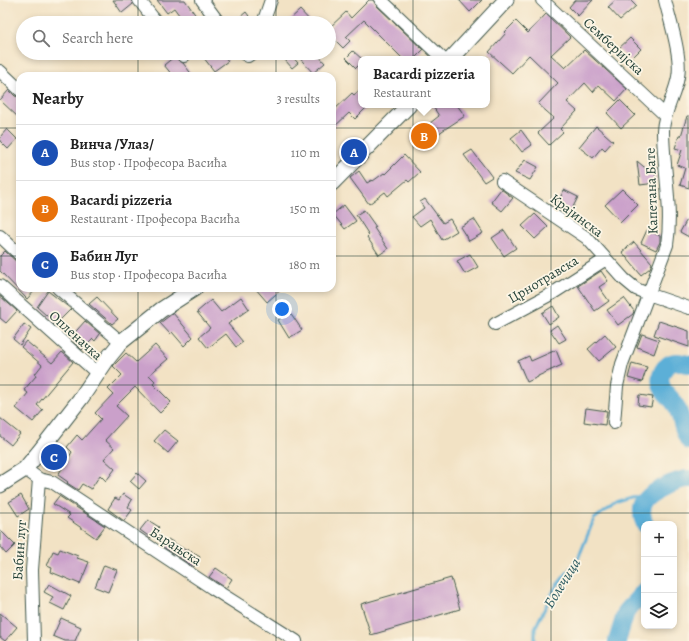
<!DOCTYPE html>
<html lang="en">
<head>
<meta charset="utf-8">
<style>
  body { margin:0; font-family:Alegreya,serif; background:#f6f6f6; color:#222 }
  .controls { position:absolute; right:12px; bottom:12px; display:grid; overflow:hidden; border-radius:8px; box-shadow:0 2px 6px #0003 }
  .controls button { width:36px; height:36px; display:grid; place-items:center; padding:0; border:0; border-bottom:1px solid #e0e0e0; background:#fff; color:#222; font:20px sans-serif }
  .you { position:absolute; left:282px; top:309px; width:14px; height:14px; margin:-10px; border:3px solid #fff; border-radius:50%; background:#1a73e8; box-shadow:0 0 0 6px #1a73e833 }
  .badge { display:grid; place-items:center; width:26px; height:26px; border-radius:50%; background:#7c3aed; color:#fff; font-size:13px; font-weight:700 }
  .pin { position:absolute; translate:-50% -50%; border:2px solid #fff; box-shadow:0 1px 4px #0006 }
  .popup { position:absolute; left:358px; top:56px; width:132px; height:52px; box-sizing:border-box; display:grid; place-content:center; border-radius:8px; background:#fff; filter:drop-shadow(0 1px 3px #0005); font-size:13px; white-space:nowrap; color:#767676 }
  .popup b { font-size:15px; color:#222 }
  .popup::after { content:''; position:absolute; left:50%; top:100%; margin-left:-8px; border:8px solid transparent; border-top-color:#fff }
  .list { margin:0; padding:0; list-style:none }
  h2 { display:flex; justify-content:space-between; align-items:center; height:52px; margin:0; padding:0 16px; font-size:17px }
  h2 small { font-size:13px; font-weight:400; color:#767676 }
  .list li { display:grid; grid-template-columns:26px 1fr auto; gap:12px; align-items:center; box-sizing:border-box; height:56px; padding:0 16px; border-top:1px solid #e0e0e0 }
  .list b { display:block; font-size:15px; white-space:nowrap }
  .list p { margin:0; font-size:13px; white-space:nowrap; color:#767676 }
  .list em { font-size:13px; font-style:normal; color:#767676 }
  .icon { flex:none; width:22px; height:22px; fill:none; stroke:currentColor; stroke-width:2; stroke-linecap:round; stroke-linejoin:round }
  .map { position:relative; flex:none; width:689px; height:641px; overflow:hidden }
  .search { position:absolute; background:#fff; box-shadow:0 2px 6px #0003; left:16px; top:16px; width:320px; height:44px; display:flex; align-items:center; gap:10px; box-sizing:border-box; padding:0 14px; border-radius:22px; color:#767676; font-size:15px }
  .panel { position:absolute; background:#fff; box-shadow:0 2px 6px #0003; left:16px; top:72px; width:320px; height:220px; border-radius:12px }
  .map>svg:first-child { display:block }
</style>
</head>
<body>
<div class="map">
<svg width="689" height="641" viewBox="0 0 689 641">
  <rect width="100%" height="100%" fill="#fcf5e5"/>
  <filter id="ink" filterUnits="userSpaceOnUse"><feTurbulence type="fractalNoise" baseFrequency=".025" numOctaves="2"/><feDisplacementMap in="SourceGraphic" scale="8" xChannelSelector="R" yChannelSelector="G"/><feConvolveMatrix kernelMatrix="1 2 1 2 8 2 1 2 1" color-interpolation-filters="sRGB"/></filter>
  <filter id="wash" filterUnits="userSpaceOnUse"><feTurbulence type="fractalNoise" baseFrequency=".012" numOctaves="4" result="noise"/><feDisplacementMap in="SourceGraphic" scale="16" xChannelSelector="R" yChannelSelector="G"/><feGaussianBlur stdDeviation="0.9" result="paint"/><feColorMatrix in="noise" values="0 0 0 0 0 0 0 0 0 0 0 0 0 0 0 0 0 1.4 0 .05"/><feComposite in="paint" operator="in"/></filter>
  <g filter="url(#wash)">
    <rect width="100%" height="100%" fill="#f2e2c4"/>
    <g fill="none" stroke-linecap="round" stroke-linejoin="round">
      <path stroke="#5bafd7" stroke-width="3" d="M535,641V628L555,588L578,559L594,519L616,503L653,492"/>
      <path stroke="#5bafd7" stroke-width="18" d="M689,364C685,364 681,362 677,362C664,362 656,378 663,389C666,395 673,399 676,406C682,417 682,430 689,441
        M645,524C635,502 651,493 668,485C675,482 681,479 689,479
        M617,641L626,612L644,591"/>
    </g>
    <g id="blocks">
      <path fill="#caa0ca" d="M113,0H132L133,4L122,13Z
        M157,0H185L201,23H185L174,8L167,13Z
        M369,0H373L376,5L423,50L414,59H403L364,20L346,37L350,41L343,48L329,34V28L346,12L351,18Z
        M459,0H482L470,12Z
        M575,0H593L578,16L569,7Z
        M616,0H630L636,6L620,20L608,7Z
        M300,10L312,23H286Z
        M246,12L254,23H233Z
        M546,14L570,37L551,55L565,68L584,50L627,89L616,101L599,85L593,92L585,83L567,102L577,111L560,129L563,132L549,145L538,133L554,118L538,104L558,83L529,55L512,73L489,52L506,33L505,32L516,21L528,33Z
        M630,38L641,49L630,60L618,49Z
        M353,51L362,59L361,63L356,68L346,58Z
        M200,53H222L228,61L214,71Z
        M279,53H289L298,63L292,68Z
        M295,53H316L325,63L313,73Z
        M175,56L178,60L183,63L193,76H173L164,65Z
        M361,89V105H369L355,119L349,113L332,129V112L352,93L354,95Z
        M9,90L15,96L20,97V119L0,100Z
        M620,100L635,115L621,128L607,113Z
        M432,105H457L465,116L442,131L419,149L411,138L439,116Z
        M687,116H689V188L680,185L685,168L677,165L682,150L675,148L679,136H681Z
        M596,126L613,141L605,150L602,147L593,158L579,147Z
        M7,129L17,139L8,149L0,141V137Z
        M521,130L532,145L522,152L511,138Z
        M472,150L492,177L484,182L464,155Z
        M404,155L420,172L409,182L407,180L388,196L385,192L369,204L350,178L359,171L367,183L372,180L373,181L384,173L385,174Z
        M525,160L538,167L530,180L515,173Z
        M637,161L650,172L655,166L656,183L640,185Z
        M501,189L513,198L502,211L491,202Z
        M622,189L638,205L621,222L605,205Z
        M564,190L578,197L571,211L557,204Z
        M425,199L443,223L450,219L457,231L442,240L430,219L420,226L412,217L424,208L420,202Z
        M344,205L356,221L345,229L333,214Z
        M364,210L376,227L374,228L388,249L379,255L367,237L369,235L356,215Z
        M535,214L548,227L535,239L522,226Z
        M689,216V237L680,232Z
        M474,219L483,233L469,241L460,227Z
        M504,230L516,248L504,256L492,238Z
        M647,230L660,236V242L656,250L641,243Z
        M634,242L652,263L650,268L641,275L622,252Z
        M5,251L20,265V288H37L27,299L0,271V256Z
        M470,254L478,267L465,274L457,261Z
        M601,271L608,281L599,287L609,301L595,311L578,286Z
        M255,288H283L267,302Z
        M48,291L71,309L56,324L37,307Z
        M0,296L17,311L6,323L0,318Z
        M97,297L118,319L112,324L89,304Z
        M241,297L249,309L228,324L243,342L236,347L226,334L208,348L199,337L210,328L197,312L211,300L221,312Z
        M624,298L634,311L633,314L618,325L607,310Z
        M553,306L559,317L549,324L542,313Z
        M290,312L302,330L289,338L278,320Z
        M173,313L193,337L184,346L172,332L170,334L160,323Z
        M85,321L100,334L95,341L93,339L82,350L70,338Z
        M659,321L689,331V347L654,335Z
        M24,324L31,329L20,345L13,339Z
        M557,325L566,339L559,343L550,330Z
        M605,334L616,347L599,361L588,349Z
        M642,334L659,340L654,354L637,347Z
        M26,341L52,363L62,352L73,362L37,405L43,410L33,422L16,408L28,393L24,390L36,376L35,374L42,365L21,347Z
        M155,345L168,359L149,375L155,381L153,384L171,402L160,413L135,387L116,406L127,416L105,440L114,448L104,459L115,469L106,481L100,475L91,489L82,484L78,490L67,483L68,482L58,475L72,452L67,447L77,435L82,440L101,419L95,413L113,394L108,389L122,375L113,366L126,353L136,362Z
        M556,350L562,365L538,376V377L527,382L518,361L529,356L531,361Z
        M632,363L647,367L642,382L628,378Z
        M639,395L653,397L651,407L638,405Z
        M586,408L607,411L605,425L584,422Z
        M0,418L20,434L11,445L0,436Z
        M164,430L178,441L168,453L154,441Z
        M137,473L146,481L139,489L130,481Z
        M123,494L132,500L128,507L132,510L124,521L108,509L115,498L119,500Z
        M21,495L29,509L18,516L9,502Z
        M59,496L105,526L96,538L67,518L70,515L53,504Z
        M148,520L159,527L151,538L140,530Z
        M0,530L15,545L6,554L0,547Z
        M168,539L187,551L188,549L200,557L194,567L163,547Z
        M60,549L78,556L77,558L89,562L80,584L51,572L52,568L47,566L53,551L58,553Z
        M104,565L117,570L108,592L95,587Z
        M216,568L232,579L226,588L209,577Z
        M451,578L460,609L371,635L361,604Z
        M49,584L71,596L64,610L50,603L53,597L44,592Z
        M0,613L17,627L5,641L0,637Z
        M61,618L81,627L75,641H65L53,636Z"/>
    </g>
  </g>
  <g filter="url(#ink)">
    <use href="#blocks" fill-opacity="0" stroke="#3f564a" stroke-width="1"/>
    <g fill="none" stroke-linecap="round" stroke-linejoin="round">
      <defs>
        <path id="minor" d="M139,0L157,23
          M202,0L219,23
          M381,0L443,59
          M542,0L665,115
          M263,23L271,0
          M182,53L184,56
          M243,53L248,56L252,53
          M0,71L20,90
          M502,181L587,238L624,279L636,289L648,294L689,308
          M0,236L20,255
          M0,286L97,373
          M58,288L121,342
          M495,324L553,293L606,259
          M614,423L617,386L622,364L667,245C673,207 663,168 663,130C664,111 675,95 678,77C682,57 670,21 665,0
          M25,469L39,479L32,570L34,641
          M39,479L52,482L212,588L296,641"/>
        <path id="tertiary" d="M451,59L506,0
          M332,183L409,105
          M0,485L25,469L39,452L81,398L108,358L121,342L161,310L195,288"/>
      </defs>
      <use href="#minor" stroke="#3f564a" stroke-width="14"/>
      <use href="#tertiary" stroke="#3f564a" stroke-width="17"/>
      <use href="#minor" stroke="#fff" stroke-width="12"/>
      <use href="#tertiary" stroke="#fff" stroke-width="15"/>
    </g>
  </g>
  <path fill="none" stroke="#1f3d34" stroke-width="1" stroke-opacity="0.55" d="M138,0V23M276,0V23M413,0V641M551,0V641M138,53V76M276,53V76M0,128H20M332,128H689M0,256H20M332,256H689M138,288V641M276,288V641M0,385H689M0,513H689"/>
  <g text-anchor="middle" stroke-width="3.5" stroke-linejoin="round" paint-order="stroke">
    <g font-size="14" fill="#1f3d34" stroke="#fcf5e5">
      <text transform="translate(614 46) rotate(43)" y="5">Семберијска</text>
      <text transform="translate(651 191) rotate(-92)" y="5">Капетана Бате</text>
      <text transform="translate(577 215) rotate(37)" y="5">Крајинска</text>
      <text transform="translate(543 279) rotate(-31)" y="5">Црнотравска</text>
      <text transform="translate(76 335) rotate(42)" y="5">Опленачка</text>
      <text transform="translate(176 546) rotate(33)" y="5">Барањска</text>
      <text transform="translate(19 550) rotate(-86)" y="5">Бабин луг</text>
    </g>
    <g font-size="15" font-style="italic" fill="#315f65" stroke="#fcf5e5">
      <text transform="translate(562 583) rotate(-58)" y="5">Болечица</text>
    </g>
  </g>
</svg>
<div class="controls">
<button>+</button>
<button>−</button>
<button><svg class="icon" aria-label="layers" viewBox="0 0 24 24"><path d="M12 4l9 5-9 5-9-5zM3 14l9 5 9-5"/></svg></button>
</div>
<div class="you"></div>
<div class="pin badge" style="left:354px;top:152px;background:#1a4fb4">A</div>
<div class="pin badge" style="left:424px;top:136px;background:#e8710a">B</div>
<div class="popup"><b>Bacardi pizzeria</b>Restaurant</div>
<div class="pin badge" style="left:54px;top:457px;background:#1a4fb4">C</div>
<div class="search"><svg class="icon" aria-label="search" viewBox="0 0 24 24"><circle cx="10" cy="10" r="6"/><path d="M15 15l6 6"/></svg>Search here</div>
<section class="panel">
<h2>Nearby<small>3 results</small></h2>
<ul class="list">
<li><span class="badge" style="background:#1a4fb4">A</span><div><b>Винча /Улаз/</b><p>Bus stop · Професора Васића</p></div><em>110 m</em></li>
<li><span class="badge" style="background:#e8710a">B</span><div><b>Bacardi pizzeria</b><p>Restaurant · Професора Васића</p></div><em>150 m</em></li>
<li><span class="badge" style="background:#1a4fb4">C</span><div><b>Бабин Луг</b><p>Bus stop · Професора Васића</p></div><em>180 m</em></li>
</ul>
</section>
</div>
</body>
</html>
